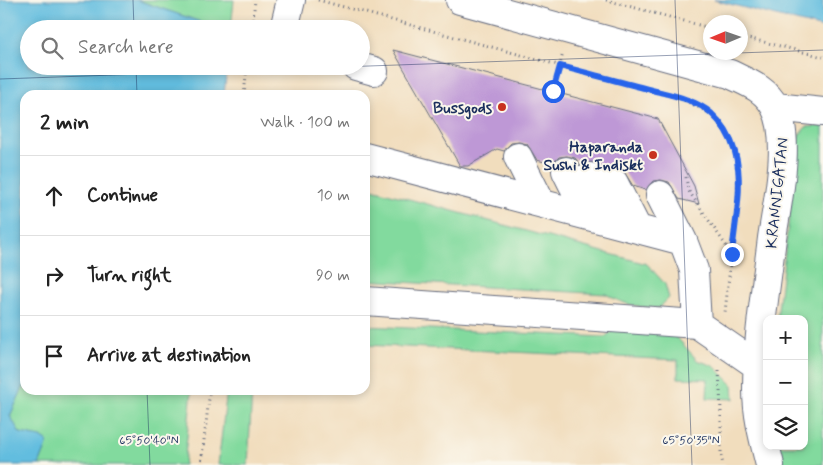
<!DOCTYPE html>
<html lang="en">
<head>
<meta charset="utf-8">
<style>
  body { margin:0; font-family:Mynerve,sans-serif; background:#f6f6f6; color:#222 }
  .controls { position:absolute; right:15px; bottom:15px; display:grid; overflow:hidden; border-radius:10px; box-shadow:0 2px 8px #0003 }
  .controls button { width:45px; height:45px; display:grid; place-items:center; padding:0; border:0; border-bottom:1px solid #e0e0e0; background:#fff; color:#222; font:25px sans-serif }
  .compass { position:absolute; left:703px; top:15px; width:45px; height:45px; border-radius:50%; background:#fff; box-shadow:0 2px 8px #0003; rotate:268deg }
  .stop { position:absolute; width:15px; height:15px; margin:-11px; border:4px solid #2563eb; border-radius:50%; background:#fff }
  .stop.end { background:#2563eb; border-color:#fff; box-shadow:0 1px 5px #0008 }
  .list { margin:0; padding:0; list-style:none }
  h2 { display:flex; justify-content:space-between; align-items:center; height:65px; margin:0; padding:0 20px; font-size:21px }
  h2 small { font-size:16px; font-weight:400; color:#767676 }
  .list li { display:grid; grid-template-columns:32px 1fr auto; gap:15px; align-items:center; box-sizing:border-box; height:80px; padding:0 20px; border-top:1px solid #e0e0e0 }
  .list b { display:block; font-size:19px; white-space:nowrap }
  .list em { font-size:16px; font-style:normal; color:#767676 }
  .icon { flex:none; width:28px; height:28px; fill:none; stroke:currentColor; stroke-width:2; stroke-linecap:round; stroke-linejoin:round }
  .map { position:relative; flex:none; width:823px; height:465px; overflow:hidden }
  .search { position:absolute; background:#fff; box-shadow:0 2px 8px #0003; left:20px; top:20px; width:350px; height:55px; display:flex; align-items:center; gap:12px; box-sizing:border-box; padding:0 18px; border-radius:28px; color:#767676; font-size:19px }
  .panel { position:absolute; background:#fff; box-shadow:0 2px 8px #0003; left:20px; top:90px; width:350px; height:305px; border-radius:15px }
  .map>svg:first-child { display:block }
</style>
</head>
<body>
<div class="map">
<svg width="823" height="465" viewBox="0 0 823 465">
  <rect width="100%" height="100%" fill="#fbf7ec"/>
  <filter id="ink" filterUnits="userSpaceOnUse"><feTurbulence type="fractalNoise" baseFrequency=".02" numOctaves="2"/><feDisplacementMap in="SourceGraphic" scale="10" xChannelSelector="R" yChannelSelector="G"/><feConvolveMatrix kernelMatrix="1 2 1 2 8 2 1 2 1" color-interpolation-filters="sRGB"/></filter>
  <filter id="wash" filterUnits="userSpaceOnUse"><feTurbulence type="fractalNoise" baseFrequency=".0096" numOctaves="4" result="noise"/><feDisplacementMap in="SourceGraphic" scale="20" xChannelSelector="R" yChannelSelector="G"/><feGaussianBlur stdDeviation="1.12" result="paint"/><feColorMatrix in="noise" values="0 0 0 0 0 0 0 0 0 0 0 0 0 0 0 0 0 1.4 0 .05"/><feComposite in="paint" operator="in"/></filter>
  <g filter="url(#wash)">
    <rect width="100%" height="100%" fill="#f1ddbd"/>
    <path fill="#82da9e" stroke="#4e847e" d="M137,0H234L231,29H221Z
      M823,126V465H782L779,446H804V319H777L799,135L806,127Z
      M365,187L647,264L665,284L669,298L659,308C639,307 623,305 606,294L365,280Z
      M365,326L605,337L617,327L672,332L697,360L714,366L733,385L734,399L707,398L708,379L678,378V360L365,345Z
      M25,383V390H192L184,465H39L48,442L41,437L20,433L10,416Z
      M227,390H252L248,465H218Z"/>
    <path fill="#62bddf" stroke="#3e769e" d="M0,0H137L221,29H29V66H227L224,95H25V383L10,416L20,433L41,437L48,442L39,465H0Z
      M714,0H823V28Z"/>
    <g id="blocks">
      <path fill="#be98d6" d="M393,50L658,119L694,186L699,204L679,199L669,182L661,180L653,181L646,190L633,186L623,170L615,167L605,171L599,164L591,162L581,165L575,158L567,156L559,157L552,164L537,160L527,144L519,142L511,143L504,151L497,149L468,166H460Z"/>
    </g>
  </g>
  <g filter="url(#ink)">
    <use href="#blocks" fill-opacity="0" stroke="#666c7f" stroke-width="1"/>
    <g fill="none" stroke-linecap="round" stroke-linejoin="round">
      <defs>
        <path id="minor" d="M460,0L730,74C748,83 765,88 775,107C792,138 777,204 772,238C766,288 757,340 757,390C757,416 764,441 770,465
          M284,29L291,0
          M356,66L374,71
          M775,107L823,112
          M365,157L683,241
          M518,157L541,203
          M566,171L588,215
          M590,177L612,221
          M614,183L637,228
          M660,195L683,241L694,270L697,324
          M365,301L697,324L758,366"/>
      </defs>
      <use href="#minor" stroke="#666c7f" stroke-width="30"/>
      <path stroke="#666c7f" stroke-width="3" stroke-dasharray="1 4" stroke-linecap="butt" d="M318,0L680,98L710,113L721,124L729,137L735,152L738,174V194L725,312
        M606,0L710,28
        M252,29L255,0
        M740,36L823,57
        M553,91L563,53
        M244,95L247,66
        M686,177L688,190L731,253
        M719,371L721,410V455L723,465
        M201,465L210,390"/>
      <use href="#minor" stroke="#fff" stroke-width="28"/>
    </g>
  </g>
  <g fill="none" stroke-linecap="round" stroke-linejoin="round" filter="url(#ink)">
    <path stroke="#2563eb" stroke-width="6" d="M553,91L560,66C588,73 616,81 644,88C666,94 694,98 711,113C722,123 731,138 735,152C744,184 735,221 732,254"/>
  </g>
  <path fill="none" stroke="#1b2f5e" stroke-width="1" stroke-opacity="0.45" d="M133,0L134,29M675,0L692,465M136,66L137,95M0,79L823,50M147,390L150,465"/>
  <g fill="#c8321e" stroke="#fbf7ec" stroke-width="2">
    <circle cx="502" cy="107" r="5"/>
    <circle cx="653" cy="155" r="5"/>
  </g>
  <g text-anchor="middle" stroke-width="4" stroke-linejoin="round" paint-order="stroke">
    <g font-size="16" font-weight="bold" fill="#1b2f5e" stroke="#fbf7ec" text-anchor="end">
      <text x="492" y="113">Bussgods</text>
      <text x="643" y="152">Haparanda<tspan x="643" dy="18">Sushi &amp; Indiskt</tspan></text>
    </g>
    <g font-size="16" fill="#1b2f5e" stroke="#fbf7ec">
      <text transform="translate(776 193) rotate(-84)" y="6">KRANNIGATAN</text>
    </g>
  </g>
  <g font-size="12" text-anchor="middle" fill="#1b2f5e" stroke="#fbf7ec" stroke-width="4" stroke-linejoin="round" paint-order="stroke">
    <text x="149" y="444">65°50'40"N</text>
    <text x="691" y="444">65°50'35"N</text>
  </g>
</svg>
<div class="controls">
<button>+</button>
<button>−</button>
<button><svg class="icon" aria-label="layers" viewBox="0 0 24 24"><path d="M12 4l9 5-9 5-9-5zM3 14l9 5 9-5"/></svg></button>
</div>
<svg class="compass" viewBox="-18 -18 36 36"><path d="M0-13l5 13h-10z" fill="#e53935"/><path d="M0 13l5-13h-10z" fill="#767676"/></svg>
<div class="stop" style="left:553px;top:91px"></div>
<div class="stop end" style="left:732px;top:254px"></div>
<div class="search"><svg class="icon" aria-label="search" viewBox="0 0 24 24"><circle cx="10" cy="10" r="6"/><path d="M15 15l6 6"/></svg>Search here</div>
<section class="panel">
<h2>2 min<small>Walk · 100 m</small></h2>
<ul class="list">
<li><svg class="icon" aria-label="ahead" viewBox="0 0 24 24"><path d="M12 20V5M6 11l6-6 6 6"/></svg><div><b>Continue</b></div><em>10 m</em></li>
<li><svg class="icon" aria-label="right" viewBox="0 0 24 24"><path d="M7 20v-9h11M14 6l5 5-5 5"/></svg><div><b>Turn right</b></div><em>90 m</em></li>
<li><svg class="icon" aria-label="arrive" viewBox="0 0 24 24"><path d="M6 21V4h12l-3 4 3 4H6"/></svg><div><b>Arrive at destination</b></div></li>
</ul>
</section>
</div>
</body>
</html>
